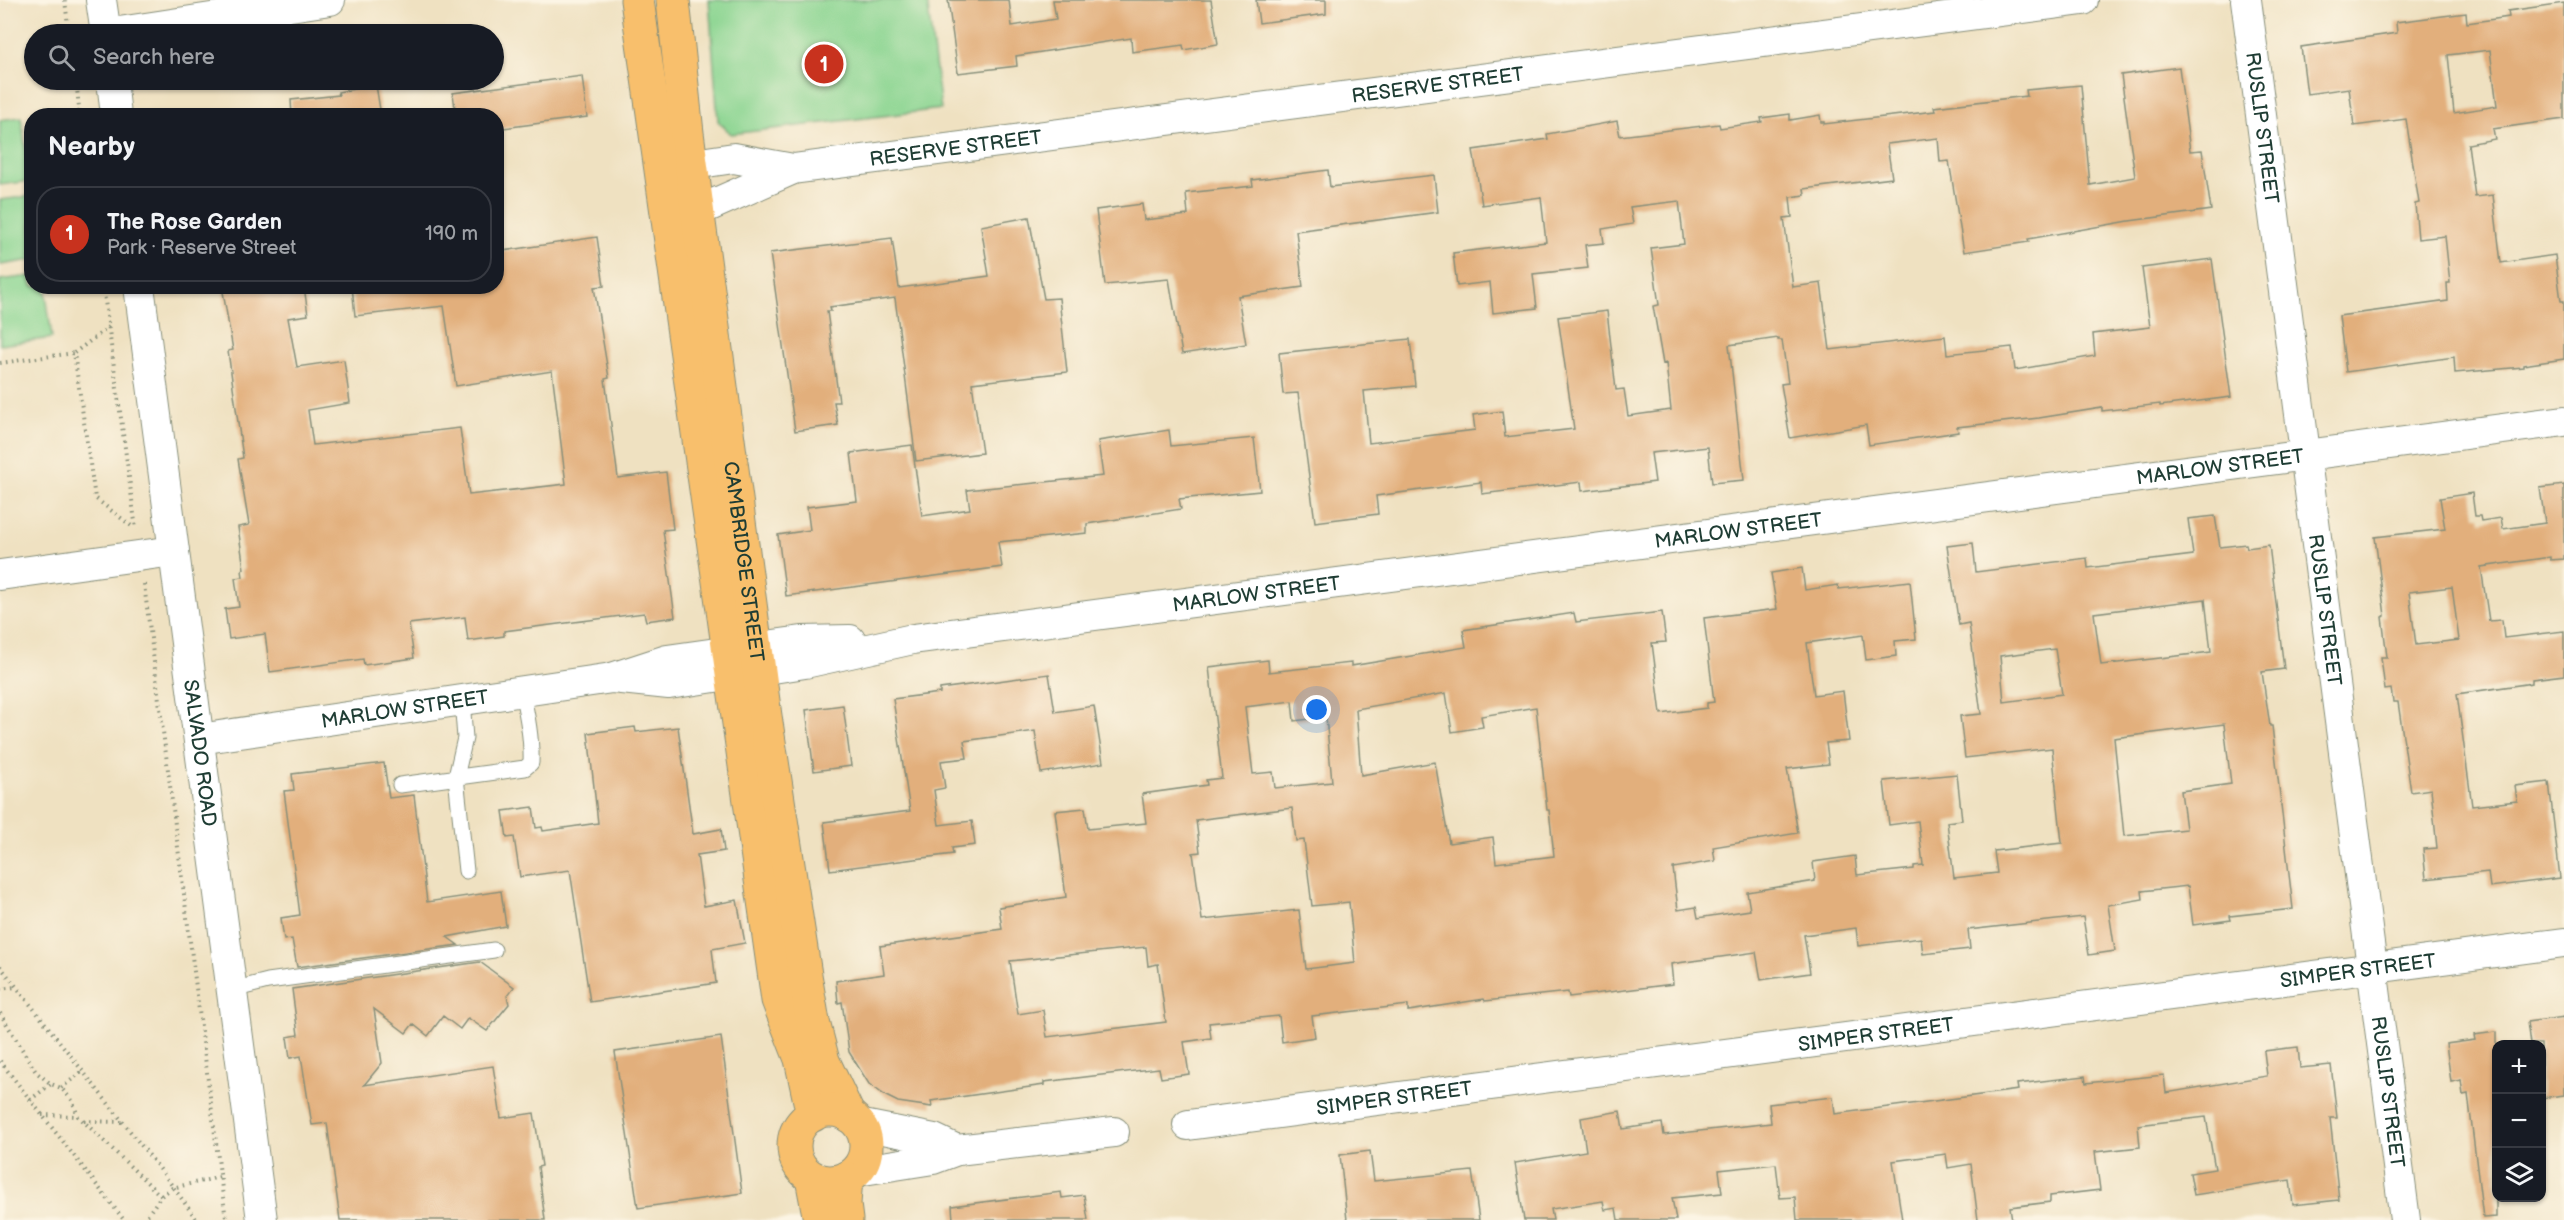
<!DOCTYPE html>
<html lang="en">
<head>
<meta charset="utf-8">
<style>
  body { margin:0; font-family:"Balsamiq Sans",sans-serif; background:#20242c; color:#f1f3f6 }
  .controls { position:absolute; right:18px; bottom:18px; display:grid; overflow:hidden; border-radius:12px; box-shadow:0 2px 4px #0004 }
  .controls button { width:54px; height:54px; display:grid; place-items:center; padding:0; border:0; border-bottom:2px solid #363941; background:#171b24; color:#f1f3f6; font:30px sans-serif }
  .you { position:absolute; left:1317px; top:710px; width:21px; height:21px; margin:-15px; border:4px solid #fff; border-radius:50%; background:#1a73e8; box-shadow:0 0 0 9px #1a73e833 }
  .badge { display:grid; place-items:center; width:39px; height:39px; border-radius:50%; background:#c8321e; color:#fff; font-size:20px; font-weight:700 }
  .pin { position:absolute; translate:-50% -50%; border:3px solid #fff; box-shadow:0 2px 6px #0006 }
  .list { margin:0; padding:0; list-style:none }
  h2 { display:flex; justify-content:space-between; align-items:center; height:78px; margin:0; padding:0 24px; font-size:26px }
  h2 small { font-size:20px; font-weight:400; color:#9ea1a6 }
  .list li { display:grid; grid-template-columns:39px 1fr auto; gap:18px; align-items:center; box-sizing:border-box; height:96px; margin:0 12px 12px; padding:0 12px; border:2px solid #363941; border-radius:24px }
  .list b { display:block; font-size:22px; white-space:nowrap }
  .list p { margin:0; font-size:20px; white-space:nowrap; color:#9ea1a6 }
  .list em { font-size:20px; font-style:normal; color:#9ea1a6 }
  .icon { flex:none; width:33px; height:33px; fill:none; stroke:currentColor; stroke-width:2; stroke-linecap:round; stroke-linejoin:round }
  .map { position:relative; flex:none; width:2564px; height:1220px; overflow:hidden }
  .search { position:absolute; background:#171b24; box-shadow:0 2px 4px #0004; left:24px; top:24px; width:480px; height:66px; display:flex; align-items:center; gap:15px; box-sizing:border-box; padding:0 21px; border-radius:33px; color:#9ea1a6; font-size:22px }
  .panel { position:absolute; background:#171b24; box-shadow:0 2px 4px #0004; left:24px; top:108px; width:480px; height:186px; border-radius:24px }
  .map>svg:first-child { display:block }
</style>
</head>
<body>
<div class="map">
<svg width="2564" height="1220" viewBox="0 0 2564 1220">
  <rect width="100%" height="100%" fill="#fcf5e5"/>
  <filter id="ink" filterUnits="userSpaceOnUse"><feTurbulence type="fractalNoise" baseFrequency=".0167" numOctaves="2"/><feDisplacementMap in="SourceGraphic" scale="12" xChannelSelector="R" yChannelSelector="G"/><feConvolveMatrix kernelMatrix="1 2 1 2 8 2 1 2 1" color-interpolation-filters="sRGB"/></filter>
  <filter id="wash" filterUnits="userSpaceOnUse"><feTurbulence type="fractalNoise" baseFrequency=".008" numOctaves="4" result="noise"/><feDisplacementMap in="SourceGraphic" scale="24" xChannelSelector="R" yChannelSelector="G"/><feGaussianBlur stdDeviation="1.35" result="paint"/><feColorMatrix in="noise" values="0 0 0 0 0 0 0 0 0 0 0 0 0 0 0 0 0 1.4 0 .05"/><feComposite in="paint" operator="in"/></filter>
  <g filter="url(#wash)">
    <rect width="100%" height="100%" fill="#efe1c1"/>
    <path fill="#8cd592" stroke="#568963" stroke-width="1.5" d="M709,0H927L941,109L731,134L718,121Z
      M21,117L30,181L0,185V120Z
      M31,196V260L0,265V200Z
      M31,276L32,286L45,287L52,338L0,345V280Z"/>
    <g id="blocks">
      <path fill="#e2af7b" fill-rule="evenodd" d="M948,0H1009L1012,26L1056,19L1053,0H1211L1218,44L1184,50L1183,45L1132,52L1131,38L1016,56L1017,66L958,73Z
        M1256,0H1326V14L1259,23Z
        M2564,3V119L2493,129L2495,139L2468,144L2475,197L2493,195L2501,263L2555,255L2561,301H2564V359L2523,365V367L2455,373L2454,357L2346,372L2339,316L2448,301L2447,283H2450L2445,236L2418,239L2415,204L2419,203L2406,119L2354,126L2349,88L2307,94L2301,47L2397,33L2396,22L2466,13L2467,23L2509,17L2508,11ZM2490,50L2497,106L2454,113L2448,55Z
        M2179,67L2190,151L2202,150L2211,210L2129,221L2028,239L2029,242L1964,252L1949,161L1940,162L1938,138L1887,144L1892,178L1804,189L1805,195L1790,197L1792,217L1784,218L1793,287L1821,283L1830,350L1945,336L1947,354L2012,347L2015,370L2095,356L2093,334L2150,327L2142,268L2212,259L2231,397L2160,406V404L2102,411V408L2039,418L1957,427L1958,432L1869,445L1866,425L1790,438L1781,384L1788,383L1782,340H1778V338L1729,345L1744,480L1712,483L1708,447L1651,453L1655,482L1582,491L1581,482L1482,494L1481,482L1376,496L1378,514L1315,522L1298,393L1283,394L1279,353L1410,339L1415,386L1364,391L1369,443L1475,430L1473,415L1502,411L1505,437L1574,429L1558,317L1607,311L1616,390L1624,389L1628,416L1671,410L1666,363L1663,364L1653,306L1659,305L1651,248L1684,244L1679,201L1630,207L1633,224L1602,229L1604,243L1585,245L1588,268L1533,274L1537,308L1493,313L1490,282L1457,286L1453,253L1546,242L1541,197L1482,205L1473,150L1548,139L1547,134L1617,121L1620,136L1719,124L1720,128L1762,122L1761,118L1790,114V120L1820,115L1821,122H1824V124L1935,111L1934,107L2027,96L2026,90L2081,85L2090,185L2135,177L2121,75Z
        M582,76L587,117L496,129V116H456L453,93Z
        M376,85L381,116H292L291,100L339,95L338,92Z
        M1328,170L1330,187L1434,175L1438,212L1296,231L1303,287L1238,296L1246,344L1182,354L1169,279L1105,285L1096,210L1142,204L1144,220L1188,215L1186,193L1253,186L1252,180Z
        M1029,217L1044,299L1059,298L1067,372L972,383L982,453L916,461L895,298L830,307L831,311H827L839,402H834L838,425L795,431L770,253L892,238L899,288L989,276L981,226Z
        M597,237L604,286L594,287L609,378L605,379L618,478L666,472L673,529L663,530L675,617L646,621L644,613L504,631V636L468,641L465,617L409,624L414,658L364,665L363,659L270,672L265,634L229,639L225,609L239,607L235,578L243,577L242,570L244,569L238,527L249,525L238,459L243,458L228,351L233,350L222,286H304L308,315L288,318L297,367L344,360L350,403L308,410L313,445L460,428L469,495L566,484L552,371L456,386L444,306L355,316L352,286H496V252Z
        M1169,430L1171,446L1254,438L1260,491L1179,499L1181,509L1087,524V533L998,542L1002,567L786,596L778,535L810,530L807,507L857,501L851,453L912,445L922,516L970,509L967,490L1103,476L1098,441Z
        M2564,485V559L2550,560V557L2481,567L2489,621L2502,620L2504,638L2564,631V675L2532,679V683L2457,694L2472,806L2517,801L2515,786L2549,782L2560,878L2490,887L2488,872L2426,879L2423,849L2437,848L2431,789L2411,792L2398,702H2393L2391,689L2385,690L2381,657H2387L2382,617L2385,616L2375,537L2445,529L2440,498L2472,493L2475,516H2480L2481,521L2501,518L2503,529L2545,523L2540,488ZM2452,587L2459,640L2416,645L2409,592Z
        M2215,516L2220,547L2246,544L2247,548L2269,545L2284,669L2262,672L2270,726H2272L2293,909L2230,916L2231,920L2193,925L2188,886L2142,891L2143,899L2108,905L2115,951L2089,955L2083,917L1968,930L1970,949L1923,954L1921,938L1858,946L1856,928L1804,935L1810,973L1761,980L1756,952L1671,964L1673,984L1569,997L1568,992L1485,1001L1484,999L1408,1011V1005L1312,1016L1315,1037L1282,1042L1279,1016L1209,1023L1211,1038L1184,1042L1189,1074L1161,1078L1159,1068L1044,1082V1085L931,1101L932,1107L898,1102L886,1096L869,1084L849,1052L842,1002L838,1003L836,981L884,974L880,946L1002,929L999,907L1066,897L1055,811L1085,808L1088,829L1146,823L1142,794L1207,785L1206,780L1222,778L1209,667L1268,660L1269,672L1351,663V666L1466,647L1463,630L1574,613L1576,622L1662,612L1666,642L1652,643L1661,714L1707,708V703L1714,702L1704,618L1777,609L1771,573L1802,568L1805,590L1838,585L1839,589L1910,581L1916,639L1895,641L1896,656L1866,660L1863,635L1807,643L1814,695L1843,691L1849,741L1826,743L1829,764L1787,769L1798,833L1713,847L1715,861L1673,868L1678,910L1696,907L1698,918L1750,910L1747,892L1815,881L1813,862L1855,856L1857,875L1914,869V866L1923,865L1918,821L1889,825L1884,781L1957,774L1962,820L1947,822L1954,878L1997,873L1994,851L2062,843L2052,748L1965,758L1960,716L1981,714L1969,623L1959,625L1947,546L1973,543L1976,572L2087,558L2088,568L2193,555L2188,519ZM2205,599L2211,652L2101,665L2094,613ZM2055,649L2062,694L2004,702L2000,656ZM1446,693L1452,732L1483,727L1481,716L1536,707L1547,810H1549L1554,856L1496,863L1493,837L1449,843L1435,762L1361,775L1356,709ZM1292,701L1294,721L1326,717L1332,782L1275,788L1273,772L1253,774L1245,707ZM2224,724L2231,784L2181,791L2186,829L2124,836L2114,738ZM1292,808L1296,841L1304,840L1312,906L1349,902L1355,963L1306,969L1299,910L1202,920L1193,853L1200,852L1196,820ZM1146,947L1148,966L1158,964L1166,1022L1047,1037L1043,1010L1018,1014L1010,961Z
        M1049,674L1055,712L1094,706L1103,763L1041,773L1035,731L964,741L967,758L941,761L945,788L934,790L939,825L972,821L975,845L952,848L953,854L830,870L824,822L910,811L893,699L940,693V689Z
        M843,705L851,766L814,771L806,710Z
        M635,727L636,732L678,727L693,834L721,829L724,851L697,855L704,906L737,900L745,943L712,949L716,983L590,1002L570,870L520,877L514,837L507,838L503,811L533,807L536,828L542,827L543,831L598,823L588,733Z
        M384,763L389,798L414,795L427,902L501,891L506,926L447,937L458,945L297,967L292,939L284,940L281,918L300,915L284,791L294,790L292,774Z
        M480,962L514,987L507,996L509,1004L487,1031L468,1018L460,1029L443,1016L428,1036L413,1024L406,1033L374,1009L382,1063L364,1085L493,1066L501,1118L534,1113L542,1166L538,1167L545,1220H340L327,1123L312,1125L301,1056L290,1058L287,1037L298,1035L292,989Z
        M2564,1017V1095L2541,1098V1044H2530L2527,1022Z
        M2496,1032V1217L2483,1218L2468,1094L2463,1095L2461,1080L2451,1082L2446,1044L2475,1040L2474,1035Z
        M721,1037L742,1193L638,1208L615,1052Z
        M2298,1047L2300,1068L2331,1065L2337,1118H2330L2339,1200L2293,1205L2290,1180L2194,1195L2190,1173L2215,1169L2206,1117L2138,1125L2140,1147L2095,1152L2100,1190L2050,1196V1202L2010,1207L2012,1220H1978L1971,1164L1948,1168L1946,1154L1893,1161L1902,1220H1797L1795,1197L1780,1198L1776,1164L1719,1170L1722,1193L1672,1198L1676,1220H1618L1616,1208L1605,1210L1603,1201L1551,1209L1553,1220H1524L1515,1163L1586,1151L1581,1118L1620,1111L1623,1129L1662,1123L1664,1135L1771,1123L1769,1104L1833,1097L1835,1114L2018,1090L2017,1084L2085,1076L2086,1083L2164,1075L2166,1093L2267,1076L2264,1051Z
        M1370,1151L1374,1181L1472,1171L1479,1220H1347L1340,1155Z
        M1061,1192L1062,1198L1084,1195L1088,1220H953L952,1206Z"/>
    </g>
  </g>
  <g filter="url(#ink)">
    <use href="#blocks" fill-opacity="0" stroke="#878f7a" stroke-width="1.5"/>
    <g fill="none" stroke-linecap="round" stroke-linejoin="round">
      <defs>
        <path id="service" d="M462,700L465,738L456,777L466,871
          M400,785L525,768L531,763C532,739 527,715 522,691
          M232,990L268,981L494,950"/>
        <g id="minor">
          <path d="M101,0L106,34"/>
          <path id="s1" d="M2246,0L2405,1220"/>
          <path d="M106,34L330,0"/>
          <path d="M112,80L116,116"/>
          <path d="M666,168L734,158L793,169"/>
          <path id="s2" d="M698,211L793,169L2083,0"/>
          <path id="s3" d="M139,286L262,1220"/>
          <path d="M0,575L174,551"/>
          <path id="s4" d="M612,678L669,684L805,663L913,639L2564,421"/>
          <path id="s5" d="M199,739L612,678L667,660L802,641L850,640"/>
          <path d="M858,1124L934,1139L957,1150"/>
          <path id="s6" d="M1188,1125L2564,943"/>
          <path d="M857,1171L933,1159L957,1150L1114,1132"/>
        </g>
        <g id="primary">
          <path d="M637,0L778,1000L801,1059L813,1115"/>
          <path id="s7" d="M673,0L687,133L765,716L805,975L813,1022L823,1061L849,1116"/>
          <circle cx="830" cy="1146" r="36"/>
          <path d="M812,1178L820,1220"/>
          <path d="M846,1220L844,1204L846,1178"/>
        </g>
      </defs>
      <use href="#service" stroke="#878f7a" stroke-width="17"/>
      <use href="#minor" stroke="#878f7a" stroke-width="32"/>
      <use href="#primary" stroke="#878f7a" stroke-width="35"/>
      <path stroke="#878f7a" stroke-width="4" stroke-dasharray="1.5 4.5" stroke-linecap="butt" d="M65,0L69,34
        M76,80L80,116
        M103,286L136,529
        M109,327L74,353L95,498L134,528
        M0,363L74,353
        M144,584L226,1220
        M0,966L163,1173L197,1220
        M0,989L16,987
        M0,1013L36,1072L51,1084L61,1088L72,1100L78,1116L161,1196
        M0,1061L124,1220
        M61,1088L83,1071
        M30,1100L51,1084
        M42,1115L78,1116
        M84,1121L122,1122
        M144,1220L161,1196L172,1188L220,1177"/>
      <use href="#service" stroke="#fff" stroke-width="15"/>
      <use href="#minor" stroke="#fff" stroke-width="30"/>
      <use href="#primary" stroke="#f8bf6c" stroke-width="33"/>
    </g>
  </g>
  <g text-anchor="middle" stroke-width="5" stroke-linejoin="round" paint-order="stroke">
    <g font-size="20" fill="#1f3d34" stroke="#fcf5e5">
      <text dy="7" stroke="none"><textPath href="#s2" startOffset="754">RESERVE STREET</textPath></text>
      <text dy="7" stroke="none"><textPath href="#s1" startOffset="129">RUSLIP STREET</textPath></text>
      <text dy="7" stroke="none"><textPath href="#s2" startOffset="268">RESERVE STREET</textPath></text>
      <text dy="7" stroke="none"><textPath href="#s4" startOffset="1624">MARLOW STREET</textPath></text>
      <text dy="7" stroke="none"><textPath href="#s4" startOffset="1138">MARLOW STREET</textPath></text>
      <text dy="7" stroke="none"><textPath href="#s7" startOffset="566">CAMBRIDGE STREET</textPath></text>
      <text dy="7" stroke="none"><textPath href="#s4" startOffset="652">MARLOW STREET</textPath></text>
      <text dy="7" stroke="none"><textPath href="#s1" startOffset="615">RUSLIP STREET</textPath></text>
      <text dy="7" stroke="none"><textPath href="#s5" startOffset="208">MARLOW STREET</textPath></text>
      <text dy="7" stroke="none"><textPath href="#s3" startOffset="471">SALVADO ROAD</textPath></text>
      <text dy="7" stroke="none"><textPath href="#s6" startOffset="1180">SIMPER STREET</textPath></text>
      <text dy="7" stroke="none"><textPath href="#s6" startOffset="694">SIMPER STREET</textPath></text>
      <text dy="7" stroke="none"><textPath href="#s1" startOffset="1101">RUSLIP STREET</textPath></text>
      <text dy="7" stroke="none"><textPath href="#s6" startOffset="208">SIMPER STREET</textPath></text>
    </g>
  </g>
</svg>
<div class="controls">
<button>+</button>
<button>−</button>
<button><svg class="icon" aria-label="layers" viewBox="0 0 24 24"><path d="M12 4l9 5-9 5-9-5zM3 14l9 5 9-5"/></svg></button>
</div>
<div class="you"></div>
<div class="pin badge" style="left:824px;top:64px">1</div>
<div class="search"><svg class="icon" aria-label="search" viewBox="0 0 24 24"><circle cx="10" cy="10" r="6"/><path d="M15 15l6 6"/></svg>Search here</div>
<section class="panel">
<h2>Nearby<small></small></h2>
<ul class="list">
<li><span class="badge">1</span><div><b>The Rose Garden</b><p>Park · Reserve Street</p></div><em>190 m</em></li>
</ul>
</section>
</div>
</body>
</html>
